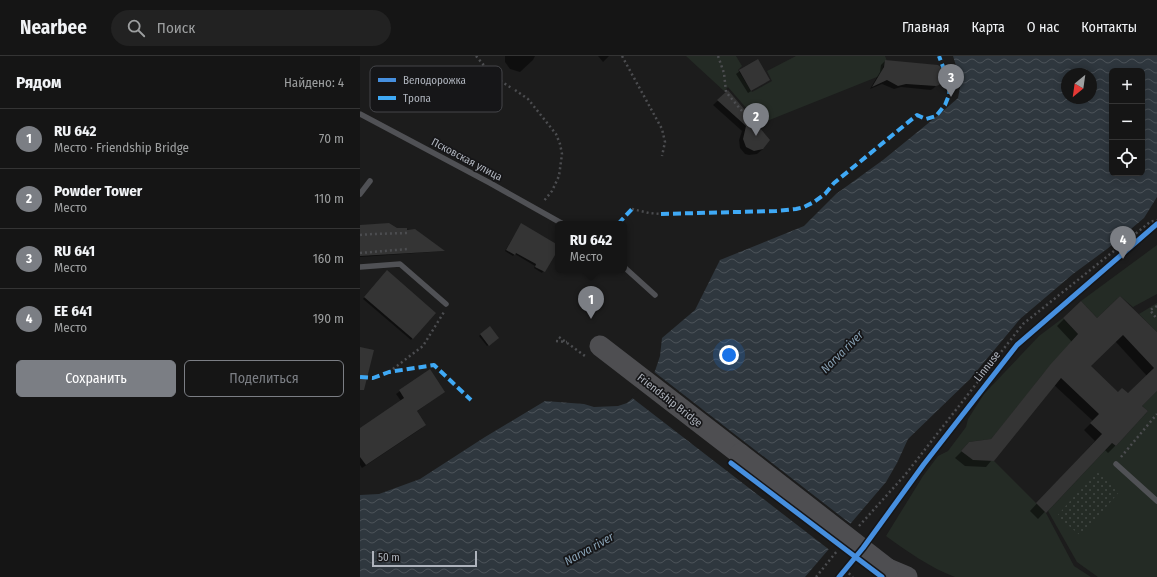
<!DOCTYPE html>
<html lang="ru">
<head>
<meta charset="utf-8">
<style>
  body { margin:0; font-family:"Fira Sans Condensed",sans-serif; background:#222; color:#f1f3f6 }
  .controls { position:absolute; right:12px; top:12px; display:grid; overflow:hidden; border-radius:6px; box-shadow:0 2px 10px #0003 }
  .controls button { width:36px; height:36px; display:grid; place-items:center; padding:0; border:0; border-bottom:1px solid #343434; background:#151515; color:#f1f3f6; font:20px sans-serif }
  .compass { position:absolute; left:701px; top:12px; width:36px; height:36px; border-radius:50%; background:#151515; box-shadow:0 2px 10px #0003; rotate:209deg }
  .scale { position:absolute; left:12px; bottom:10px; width:105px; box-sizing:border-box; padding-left:4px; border:2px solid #aeb3bc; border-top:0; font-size:11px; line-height:14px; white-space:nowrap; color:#aeb3bc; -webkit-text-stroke:3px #161618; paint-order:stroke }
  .you { position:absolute; left:369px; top:299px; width:14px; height:14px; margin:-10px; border:3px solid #fff; border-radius:50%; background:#1a73e8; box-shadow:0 0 0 6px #1a73e833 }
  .badge { display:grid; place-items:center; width:26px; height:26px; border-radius:50%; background:#7b7e84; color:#fff; font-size:13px; font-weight:700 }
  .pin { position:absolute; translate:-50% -33px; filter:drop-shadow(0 1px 2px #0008) }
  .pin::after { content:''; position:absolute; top:21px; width:14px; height:12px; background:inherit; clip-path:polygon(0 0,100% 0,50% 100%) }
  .popup { position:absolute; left:195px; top:165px; width:72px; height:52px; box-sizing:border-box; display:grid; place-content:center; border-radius:6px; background:#151515; filter:drop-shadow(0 1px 3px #0005); font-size:13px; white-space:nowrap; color:#9d9fa0 }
  .popup b { font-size:15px; color:#f1f3f6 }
  .popup::after { content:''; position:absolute; left:50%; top:100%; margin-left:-8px; border:8px solid transparent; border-top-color:#151515 }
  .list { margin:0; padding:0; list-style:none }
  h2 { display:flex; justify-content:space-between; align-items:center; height:52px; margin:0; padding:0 16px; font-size:17px }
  h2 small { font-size:13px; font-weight:400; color:#9d9fa0 }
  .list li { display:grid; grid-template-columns:26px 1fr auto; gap:12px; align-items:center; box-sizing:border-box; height:60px; padding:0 16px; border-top:1px solid #343434 }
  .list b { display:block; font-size:15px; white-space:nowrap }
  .list p { margin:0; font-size:13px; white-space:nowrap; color:#9d9fa0 }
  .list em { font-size:13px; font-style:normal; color:#9d9fa0 }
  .actions { display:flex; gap:8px; padding:12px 16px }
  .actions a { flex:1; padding:9px 0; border:1px solid #7b7e84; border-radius:6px; text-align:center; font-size:14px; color:#7b7e84 }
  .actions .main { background:#7b7e84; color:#fff }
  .icon { flex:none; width:22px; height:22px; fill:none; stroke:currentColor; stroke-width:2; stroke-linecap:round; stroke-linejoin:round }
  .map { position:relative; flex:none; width:797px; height:521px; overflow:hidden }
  header { display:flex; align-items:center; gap:24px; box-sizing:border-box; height:56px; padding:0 20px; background:#151515; border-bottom:1px solid #343434 }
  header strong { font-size:19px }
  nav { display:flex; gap:22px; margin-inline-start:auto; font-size:14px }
  .search { width:280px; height:36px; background:#222; display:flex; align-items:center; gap:10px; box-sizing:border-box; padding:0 14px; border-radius:22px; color:#9d9fa0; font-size:15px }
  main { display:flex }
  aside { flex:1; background:#151515 }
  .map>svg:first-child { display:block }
</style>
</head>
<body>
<header>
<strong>Nearbee</strong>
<div class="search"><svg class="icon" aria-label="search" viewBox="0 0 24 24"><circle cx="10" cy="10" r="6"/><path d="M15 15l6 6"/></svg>Поиск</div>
<nav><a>Главная</a><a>Карта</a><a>О нас</a><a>Контакты</a></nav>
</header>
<main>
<aside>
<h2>Рядом<small>Найдено: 4</small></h2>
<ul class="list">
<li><span class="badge">1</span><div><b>RU 642</b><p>Место · Friendship Bridge</p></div><em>70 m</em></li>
<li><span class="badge">2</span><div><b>Powder Tower</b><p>Место</p></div><em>110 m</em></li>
<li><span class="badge">3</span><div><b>RU 641</b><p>Место</p></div><em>160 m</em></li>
<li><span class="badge">4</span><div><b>EE 641</b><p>Место</p></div><em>190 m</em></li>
</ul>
<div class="actions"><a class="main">Сохранить</a><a>Поделиться</a></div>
</aside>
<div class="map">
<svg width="797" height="521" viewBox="0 0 797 521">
  <defs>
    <pattern id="garden-dots" width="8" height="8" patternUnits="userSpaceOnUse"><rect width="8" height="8" fill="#242b25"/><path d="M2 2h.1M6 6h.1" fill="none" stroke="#414743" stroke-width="1.8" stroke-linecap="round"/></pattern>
    <pattern id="water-waves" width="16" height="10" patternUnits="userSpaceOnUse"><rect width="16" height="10" fill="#2f373e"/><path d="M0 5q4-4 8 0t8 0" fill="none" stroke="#4b5258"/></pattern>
  </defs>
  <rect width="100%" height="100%" fill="#1c1c1c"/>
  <path fill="#242b25" d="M326,0H376L382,10L378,14L392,36L412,25L407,15L436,0H525L527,5L523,11L522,19L407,65L394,61L368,31L364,35Z
    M797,189V238L773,251L760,240L737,262L721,245Z
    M797,247V276L779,258Z
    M703,262L718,278L631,383L609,386L601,395L633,404L686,457L714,510L731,521H595C569,511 548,496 526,480L563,420L578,400L588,395L606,371L608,363L624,338L679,280Z
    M797,335V521H738L717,506L688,455L752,387L756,390L788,355L782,350Z"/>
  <path fill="url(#garden-dots)" d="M736,415L760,435L721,480L697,460Z"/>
  <path fill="url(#water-waves)" fill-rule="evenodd" d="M593,0H797V141L784,162L747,193L713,218L660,263L610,323L548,383L537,407L526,426L445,521H0V439L19,438L60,423L125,381L185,345L224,348L234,351L258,350L267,347L279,337L295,315L300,300L302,282L335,254L360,204L444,170L476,138L523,104L582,56L598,42L601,26ZM752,15H782V117H752ZM707,18H731V42H707Z"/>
  <path fill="#1c1c1c" d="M293,315L492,469L471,495L271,341L277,336Z"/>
  <path fill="#0007" fill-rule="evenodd" d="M145,0H175L173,4L160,16L150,13L145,6Z
    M238,0H249L243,6Z
    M525,5L582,23L574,32L571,34L541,31L534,33L522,28L510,33L520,16L521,9Z
    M380,15L409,24L388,37L376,18Z
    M368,35L403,93L397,98L389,99L385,98L380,92L379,84L382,75L353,49Z
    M160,170L198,190L182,217L174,212L175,210L155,198L153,200L145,195Z
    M0,172L55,174L84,195L0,201Z
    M27,216L74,257L51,284L3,243Z
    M760,241L797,278V334L781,350L786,355L755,390L748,397L744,393L678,463L670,455L735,385L724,374L733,365L694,329L626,411L605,410L595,402L603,394L630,385L683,318L712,286L697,270L704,263H737ZM755,285L787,320L768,338L758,337L730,310Z
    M121,278L136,284L127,290L119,280Z
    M69,314L84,336L56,356L62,372L2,412L0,409V373L41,345L36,338Z"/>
  <path fill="#343434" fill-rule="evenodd" d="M398,3L410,24L391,35L379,14Z
    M525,4L578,9L583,13L584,17L583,24L579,29L576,30L546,28L538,30L527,24L512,31L524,11Z
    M368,34L410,84L403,93L394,95L386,91L383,83L386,70L357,44Z
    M29,167L37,172H47V174L55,173L85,195L0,200V169Z
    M161,167L198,189V194L185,216L175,211L176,208L156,197L155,199L146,194Z
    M27,214L76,257L53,283L4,241Z
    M760,240L797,276V335L782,350L788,355L756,390L752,387L686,457L676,447L742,378L730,367L739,358L701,322L634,405L613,404L601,395L609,386L631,383L690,309L718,278L703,262L721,245L737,262ZM763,279L794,312L768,337L762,332L758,336L731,310Z
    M130,270L139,282L129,290L120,278Z
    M0,291L14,294L4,334H0Z
    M70,313L85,336L57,355L66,369L6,409L0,401V372L44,342L39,334Z"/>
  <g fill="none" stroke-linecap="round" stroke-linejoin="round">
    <path stroke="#4c4d50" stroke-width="2.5" stroke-dasharray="2 3" stroke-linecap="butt" d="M116,0L133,20L153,33
      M262,0L302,73L305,86L302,100
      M358,0L364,17L366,36L387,61
      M155,34L168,43L196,78L200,88L202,98L199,120L192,135L183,146
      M272,153L289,157L301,158
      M0,179L13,178L47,177
      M0,197L48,193
      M797,250L790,254L797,263
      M199,281L225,300
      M196,285L207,286
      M29,316L63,290L84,256
      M761,401L797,358
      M499,470L545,419L663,268L790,166L797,164
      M485,514L493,521
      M456,521L477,495"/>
    <path stroke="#505155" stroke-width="5.5" d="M0,58L130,127L203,168
      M0,138L10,125
      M0,211L40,208L86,248
      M264,211L295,239
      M756,408L797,445"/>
    <path stroke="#4e4e51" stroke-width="21" d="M240,290L380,398
      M528,513L547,521"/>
    <path stroke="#4e4e51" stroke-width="21" d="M380,398L528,513"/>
    <path stroke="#3fa9f5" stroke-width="4" stroke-dasharray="8 4" stroke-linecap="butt" d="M301,158L416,155L436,153L444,151L454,146L465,138L474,127L557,59L566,63L576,60L585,49L589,39L590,28L586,23L585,16L579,0
      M258,168L272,153
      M0,321L13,322L29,316L74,309L111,344"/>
    <defs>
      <path id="cycleway" d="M371,407L522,521
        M479,521L503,492L564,408L657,289L797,168"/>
    </defs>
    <use href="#cycleway" stroke="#161618" stroke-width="8"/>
    <use href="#cycleway" stroke="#468fdf" stroke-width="5"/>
  </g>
  <g text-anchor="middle" stroke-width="3.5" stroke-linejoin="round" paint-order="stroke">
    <g font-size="11" fill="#aeb3bc" stroke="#161618">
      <text transform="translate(107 103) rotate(28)" y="4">Псковская улица</text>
      <text transform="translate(627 310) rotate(-52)" y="4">Linnuse</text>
      <text transform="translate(310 344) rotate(38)" y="4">Friendship Bridge</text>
    </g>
    <g font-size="12" font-style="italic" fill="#88a1b4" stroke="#161618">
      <text transform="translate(482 296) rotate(-45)" y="4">Narva river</text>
      <text transform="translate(229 493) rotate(-29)" y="4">Narva river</text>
    </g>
  </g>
  <rect x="10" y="10" width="132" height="46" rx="6" fill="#161618" stroke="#444549" stroke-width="1"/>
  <rect x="18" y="22" width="18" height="4" fill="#468fdf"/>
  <rect x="18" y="40" width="18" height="4" fill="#3fa9f5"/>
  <g font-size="11" fill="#aeb3bc">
    <text x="43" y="28">Велодорожка</text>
    <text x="43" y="46">Тропа</text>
  </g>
</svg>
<div class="controls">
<button>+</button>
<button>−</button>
<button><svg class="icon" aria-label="locate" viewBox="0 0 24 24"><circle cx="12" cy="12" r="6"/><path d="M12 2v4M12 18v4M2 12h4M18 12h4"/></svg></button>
</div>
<svg class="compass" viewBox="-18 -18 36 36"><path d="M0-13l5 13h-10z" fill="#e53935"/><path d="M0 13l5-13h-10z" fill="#9d9fa0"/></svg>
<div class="scale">50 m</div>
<div class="you"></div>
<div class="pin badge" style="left:231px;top:263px">1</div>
<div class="popup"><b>RU 642</b>Место</div>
<div class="pin badge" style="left:396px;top:80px">2</div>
<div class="pin badge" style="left:591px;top:41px">3</div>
<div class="pin badge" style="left:763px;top:203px">4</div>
</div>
</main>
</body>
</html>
